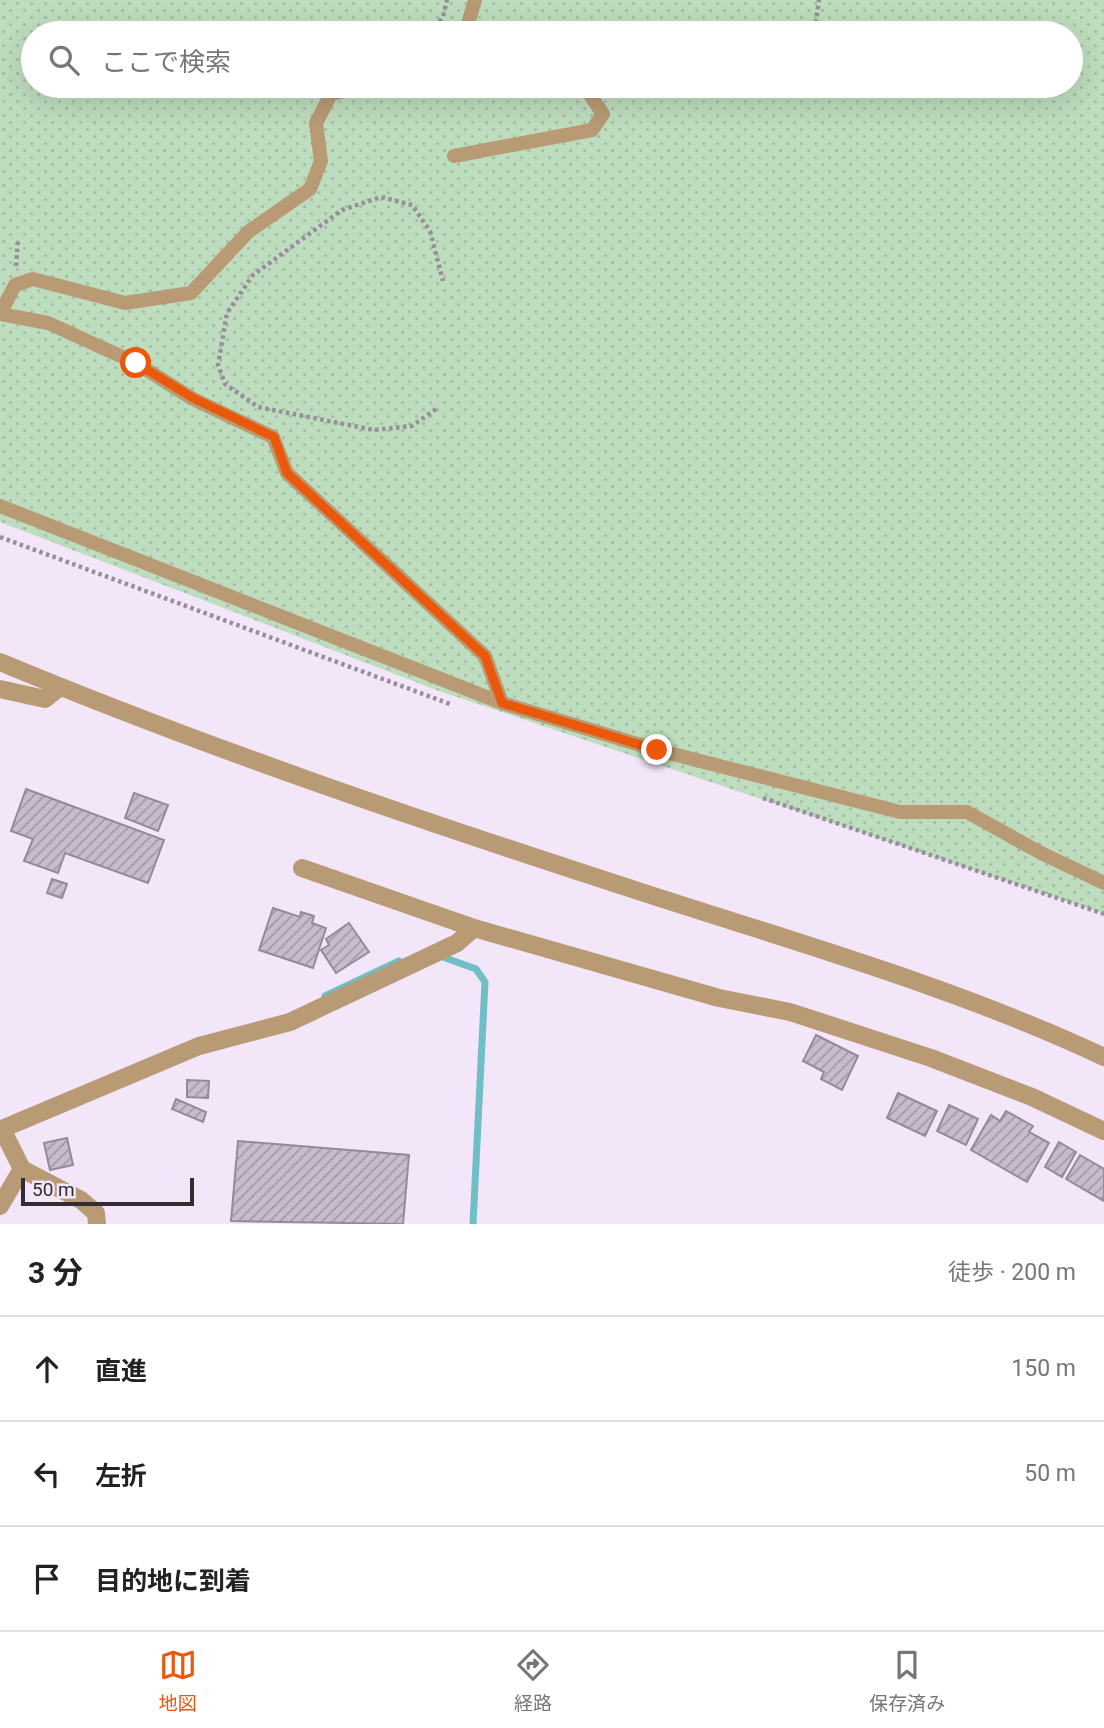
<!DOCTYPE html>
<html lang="ja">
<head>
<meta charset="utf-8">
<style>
  body { margin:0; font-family:Roboto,"Noto Sans JP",sans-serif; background:#f6f6f6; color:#222 }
  .scale { position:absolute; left:21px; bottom:18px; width:173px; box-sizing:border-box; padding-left:7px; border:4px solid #322c33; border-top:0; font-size:19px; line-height:24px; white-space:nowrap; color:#322c33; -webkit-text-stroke:5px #f4e6f9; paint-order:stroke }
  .stop { position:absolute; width:21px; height:21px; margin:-16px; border:5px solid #ea580c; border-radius:50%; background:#fff }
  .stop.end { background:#ea580c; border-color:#fff; box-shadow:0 2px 7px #0008 }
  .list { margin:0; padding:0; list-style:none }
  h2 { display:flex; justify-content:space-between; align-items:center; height:91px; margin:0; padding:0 28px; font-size:30px }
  h2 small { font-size:23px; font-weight:400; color:#767676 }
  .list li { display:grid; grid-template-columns:46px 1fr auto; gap:21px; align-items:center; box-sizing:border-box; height:105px; padding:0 28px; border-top:2px solid #e0e0e0 }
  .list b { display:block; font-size:26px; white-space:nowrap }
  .list em { font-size:23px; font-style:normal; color:#767676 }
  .icon { flex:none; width:38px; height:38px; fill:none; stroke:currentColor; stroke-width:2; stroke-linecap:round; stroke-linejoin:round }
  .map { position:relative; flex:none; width:1104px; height:1224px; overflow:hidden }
  .search { position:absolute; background:#fff; box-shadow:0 7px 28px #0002; left:21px; right:21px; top:21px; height:77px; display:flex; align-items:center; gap:18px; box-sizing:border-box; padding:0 24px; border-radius:38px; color:#767676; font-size:26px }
  .sheet { height:406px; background:#fff }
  nav { display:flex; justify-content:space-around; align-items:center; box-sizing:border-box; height:98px; border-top:2px solid #e0e0e0; background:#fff; font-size:19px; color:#767676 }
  nav a { display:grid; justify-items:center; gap:4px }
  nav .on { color:#ea580c }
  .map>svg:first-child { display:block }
</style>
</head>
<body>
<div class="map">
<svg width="1104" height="1224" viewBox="0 0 1104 1224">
  <defs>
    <pattern id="grass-dots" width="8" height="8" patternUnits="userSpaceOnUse" patternTransform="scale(1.75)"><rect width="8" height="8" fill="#bedcbe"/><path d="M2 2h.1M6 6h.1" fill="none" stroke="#a4bda4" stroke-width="1.8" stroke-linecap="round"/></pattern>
    <pattern id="building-hatch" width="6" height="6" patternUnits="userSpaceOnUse" patternTransform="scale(1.75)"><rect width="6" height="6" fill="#c9bbce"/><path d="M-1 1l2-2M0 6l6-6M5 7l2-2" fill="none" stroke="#a498a8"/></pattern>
  </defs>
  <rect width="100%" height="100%" fill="#f4e6f9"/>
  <path fill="url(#grass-dots)" fill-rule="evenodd" d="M0,0H1104V914L439,691L0,522ZM33,33H1071V86H33Z"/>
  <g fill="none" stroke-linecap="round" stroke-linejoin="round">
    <path stroke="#70bfc6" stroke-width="7" d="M440,956L476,969L485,982L473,1224
      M325,996L399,961"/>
  </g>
  <path fill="url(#building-hatch)" stroke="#95899a" stroke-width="2" d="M26,789L164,840L148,883L65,853L58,873L24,861L33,839L11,831Z
    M134,793L168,805L158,831L125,818Z
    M52,879L67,884L62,898L47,893Z
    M273,908L300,917L301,912L314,916L312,923L326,928L313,968L259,950Z
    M349,923L369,952L336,973L321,950L329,945L326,939Z
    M816,1035L858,1056L842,1090L821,1079L824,1072L803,1061Z
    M187,1080L209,1081L208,1098L187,1097Z
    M898,1093L937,1111L925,1136L887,1118Z
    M176,1099L206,1112L203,1122L172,1109Z
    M949,1105L978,1119L966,1145L937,1131Z
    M1006,1111L1033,1126L1029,1132L1049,1143L1027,1182L971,1150L991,1115L1000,1121Z
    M67,1138L73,1165L50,1170L44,1143Z
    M238,1141L409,1155L403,1224L231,1221Z
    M1059,1142L1076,1152L1062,1177L1045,1167Z
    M1080,1155L1104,1169V1201L1066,1179Z"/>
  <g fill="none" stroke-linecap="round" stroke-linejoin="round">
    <path stroke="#988e9b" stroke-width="4.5" stroke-dasharray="3.5 3.5" stroke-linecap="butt" d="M223,22L229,33
      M815,30L819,0
      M431,33L443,17L447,0
      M16,266L18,239
      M436,409L412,426L374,430L258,407L225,384L218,365L227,313L253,275L342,210L381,197L412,205L430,231L443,281
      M0,537L450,704
      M763,798L1104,914"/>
    <path stroke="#b89a75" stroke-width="14" d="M475,0L468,24L476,33
      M454,156L592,130L603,114L584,86
      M0,314L48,323L136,363L193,399L273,437L287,473L485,656L502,703
      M0,314L15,285L33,279L125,303L191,293L248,232L310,189L321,161L316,123L331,94L371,86
      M0,506L502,703L657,750L900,812H967L1041,853L1104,883"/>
    <path stroke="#b89a75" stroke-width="18" d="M0,689L45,699L60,687
      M302,868L474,928L719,998L790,1012L931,1058L1032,1097L1104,1131
      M0,1206L22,1169
      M97,1224L96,1213L81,1200L22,1169L2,1129L199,1046L290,1022L457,943L474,928"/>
    <path stroke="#b89a75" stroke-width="18" d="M0,662C207,748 419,820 632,889C791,941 953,986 1104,1057"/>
  </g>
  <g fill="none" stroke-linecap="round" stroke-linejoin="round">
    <path stroke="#ea580c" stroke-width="9" d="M136,363L193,398L274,437L287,473L485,656L502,703L657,750"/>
  </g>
</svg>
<div class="scale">50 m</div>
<div class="stop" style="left:136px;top:363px"></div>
<div class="stop end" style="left:657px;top:750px"></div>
<div class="search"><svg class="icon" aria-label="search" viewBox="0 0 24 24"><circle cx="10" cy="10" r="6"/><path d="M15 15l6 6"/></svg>ここで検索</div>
</div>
<section class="sheet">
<h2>3 分<small>徒歩 · 200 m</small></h2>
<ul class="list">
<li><svg class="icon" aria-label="ahead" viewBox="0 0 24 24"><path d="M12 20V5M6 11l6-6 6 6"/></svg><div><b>直進</b></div><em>150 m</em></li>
<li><svg class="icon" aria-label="left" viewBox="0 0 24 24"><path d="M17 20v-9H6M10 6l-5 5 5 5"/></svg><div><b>左折</b></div><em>50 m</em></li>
<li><svg class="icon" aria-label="arrive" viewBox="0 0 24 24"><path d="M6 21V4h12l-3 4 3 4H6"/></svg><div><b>目的地に到着</b></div></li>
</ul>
</section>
<nav>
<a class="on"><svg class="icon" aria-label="map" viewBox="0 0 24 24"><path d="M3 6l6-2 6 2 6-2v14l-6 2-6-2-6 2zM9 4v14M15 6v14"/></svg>地図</a>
<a><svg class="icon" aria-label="directions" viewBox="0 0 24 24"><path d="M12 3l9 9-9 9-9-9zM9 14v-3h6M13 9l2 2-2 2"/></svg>経路</a>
<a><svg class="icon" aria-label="saved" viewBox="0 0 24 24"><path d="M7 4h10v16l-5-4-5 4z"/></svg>保存済み</a>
</nav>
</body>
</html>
